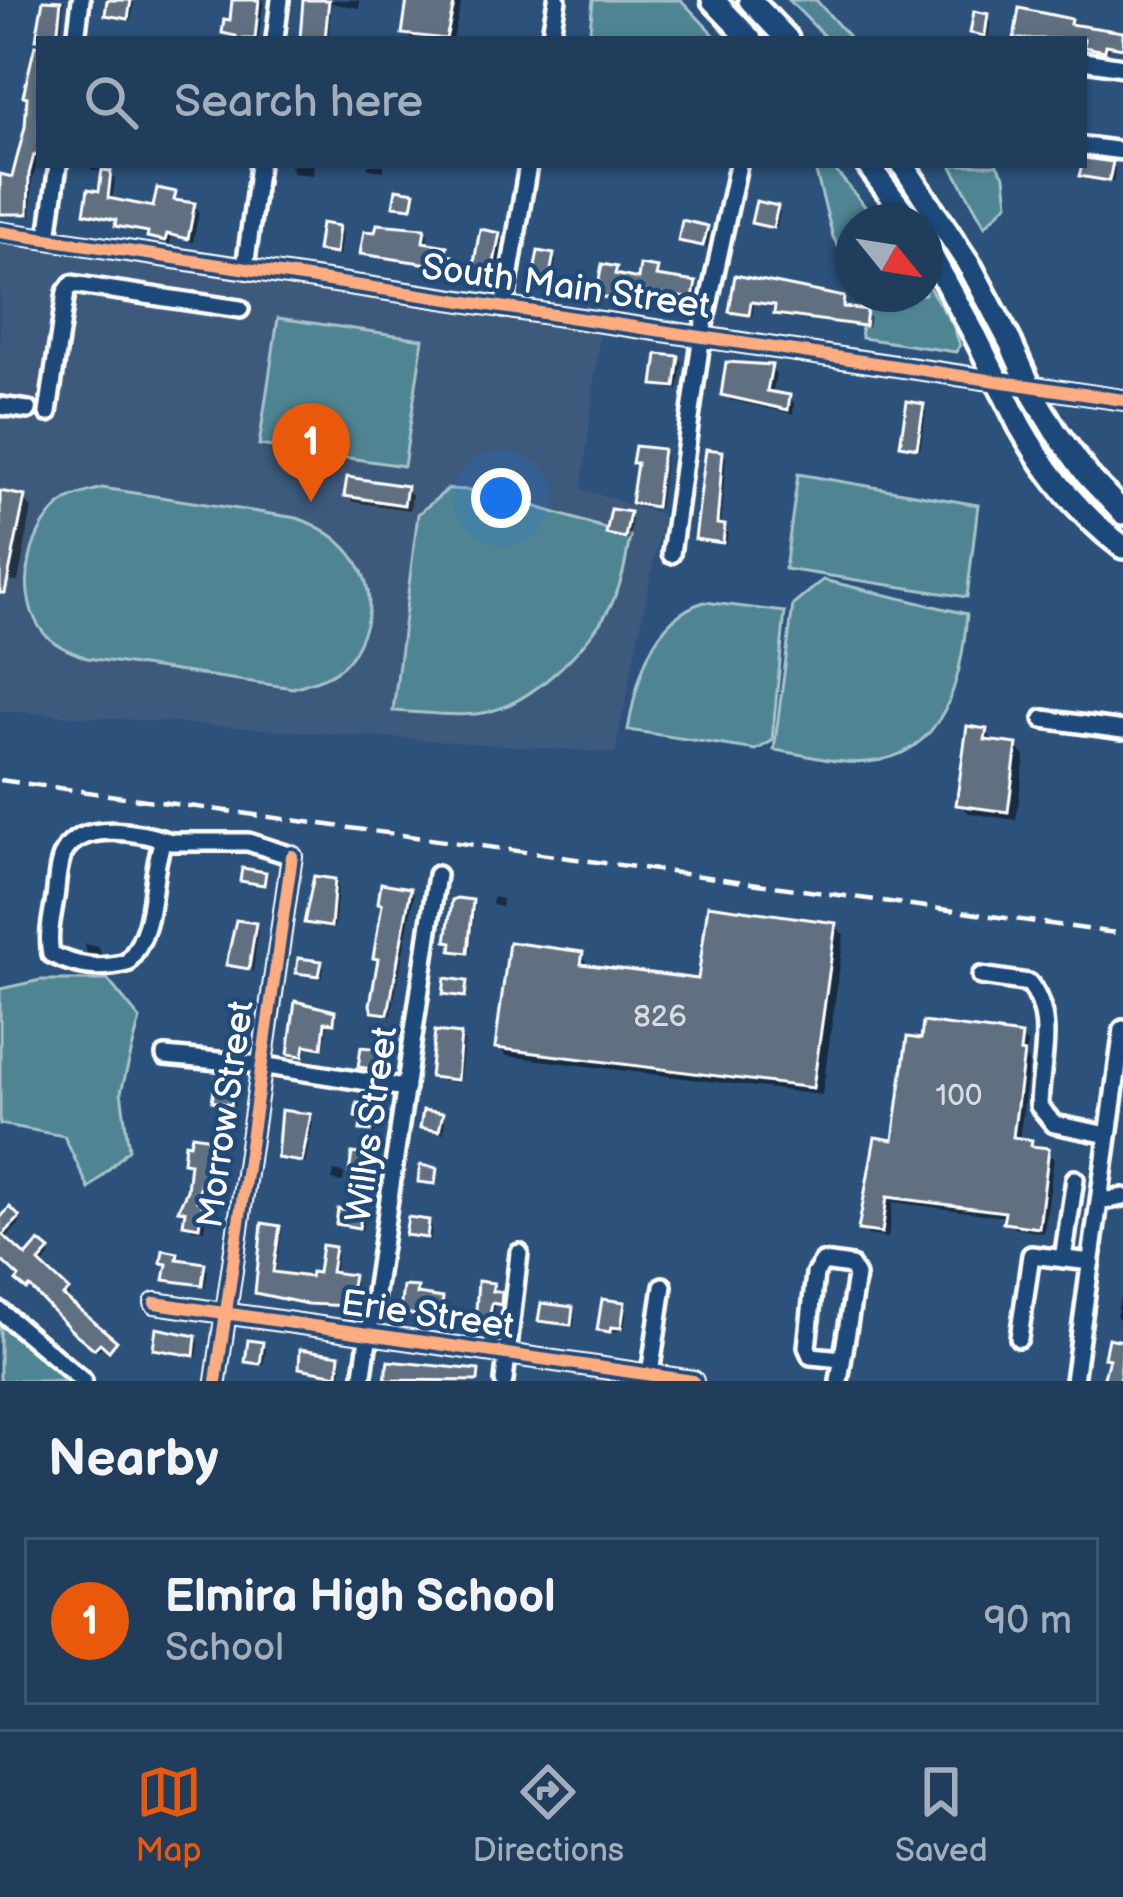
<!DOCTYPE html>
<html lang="en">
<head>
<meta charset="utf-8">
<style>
  body { margin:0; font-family:"Balsamiq Sans",sans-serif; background:#294462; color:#f1f3f6 }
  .compass { position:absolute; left:835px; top:204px; width:108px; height:108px; border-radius:50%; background:#213d5c; box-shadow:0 3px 9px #0004; rotate:120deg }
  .you { position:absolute; left:501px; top:498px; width:42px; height:42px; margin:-30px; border:9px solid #fff; border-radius:50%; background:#1a73e8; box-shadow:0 0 0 18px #1a73e833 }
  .badge { display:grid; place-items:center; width:78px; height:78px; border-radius:50%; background:#ea580c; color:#fff; font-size:39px; font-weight:700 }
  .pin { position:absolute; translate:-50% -99px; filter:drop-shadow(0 3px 6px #0008) }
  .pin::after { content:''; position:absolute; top:63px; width:42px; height:36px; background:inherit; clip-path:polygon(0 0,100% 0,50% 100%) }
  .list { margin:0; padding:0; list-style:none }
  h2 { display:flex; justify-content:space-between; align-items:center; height:156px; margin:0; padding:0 48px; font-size:51px }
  h2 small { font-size:39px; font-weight:400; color:#a2aebb }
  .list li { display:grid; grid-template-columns:78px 1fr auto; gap:36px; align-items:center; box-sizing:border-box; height:168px; margin:0 24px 24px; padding:0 24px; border:3px solid #3e5672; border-radius:0px }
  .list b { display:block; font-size:45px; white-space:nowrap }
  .list p { margin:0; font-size:39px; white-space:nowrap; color:#a2aebb }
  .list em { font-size:39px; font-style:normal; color:#a2aebb }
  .icon { flex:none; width:66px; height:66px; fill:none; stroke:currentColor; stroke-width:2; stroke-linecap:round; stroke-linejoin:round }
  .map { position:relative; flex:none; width:1123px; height:1381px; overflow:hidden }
  .search { position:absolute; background:#213d5c; box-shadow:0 3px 9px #0004; left:36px; right:36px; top:36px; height:132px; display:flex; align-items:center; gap:30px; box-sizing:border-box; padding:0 42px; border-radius:0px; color:#a2aebb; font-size:45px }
  .sheet { height:348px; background:#213d5c }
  nav { display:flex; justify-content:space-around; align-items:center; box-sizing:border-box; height:168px; border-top:3px solid #3e5672; background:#213d5c; font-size:33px; color:#a2aebb }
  nav a { display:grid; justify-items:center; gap:6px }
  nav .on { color:#ea580c }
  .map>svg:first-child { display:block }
</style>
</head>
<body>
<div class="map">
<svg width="1123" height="1381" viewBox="0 0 1123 1381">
  <rect width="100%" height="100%" fill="#2c517b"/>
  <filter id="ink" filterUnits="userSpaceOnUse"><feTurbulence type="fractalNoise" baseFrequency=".00833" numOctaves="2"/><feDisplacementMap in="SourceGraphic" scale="24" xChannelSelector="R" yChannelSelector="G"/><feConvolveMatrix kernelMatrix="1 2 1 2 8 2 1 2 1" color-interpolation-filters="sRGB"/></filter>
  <g filter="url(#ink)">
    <path fill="#3c5a7c" d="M0,242L600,332L582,489L663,515L615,753L0,711Z"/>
    <path fill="#4f8593" stroke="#a7c2c9" stroke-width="3" d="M593,0H681L718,39H589Z
      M789,0H816L851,39H827Z
      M814,165H831L878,222H853V274L833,237Z
      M951,165H997L1005,177L1008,203L985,226Z
      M925,281L953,325L960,345L956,352L862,338L859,294H925Z
      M278,318L423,339L404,466L259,445Z
      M798,474L978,505L967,597L785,569Z
      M102,488L297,518C346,535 384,579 363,633C359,643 353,657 344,665C331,678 310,682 293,688L87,658C71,652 50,644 40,628C15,590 29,524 67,500C77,494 90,492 102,488Z
      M448,489L486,491L630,536C626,561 622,585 610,607C587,649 526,710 476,714C449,717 420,712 393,711L418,514Z
      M823,580L967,614C962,678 946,755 868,762C839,765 803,754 774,750L793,605Z
      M704,602L785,612L772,741L756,750L628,730C637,679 650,619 704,602Z
      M41,980H108L140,1019L121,1092L129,1149L89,1189L64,1136L0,1124V989Z
      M0,1319L74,1381H0Z"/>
    <path fill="#0007" d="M44,0H64L60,39H41Z
      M110,0L134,3L131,21L108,14Z
      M235,0H264L258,39H240L225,32L233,24Z
      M308,0H358L360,2L359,8L331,3L328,39H303Z
      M410,0H462L453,39H412L406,33Z
      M987,17L991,21L988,38L977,36L973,32Z
      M1069,21L1121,35L1123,30V49L1109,47L1108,53L1084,49V39H1017Z
      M39,51V161L32,179L31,216L0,212V177L14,181Z
      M89,165H106L105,174L115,179L112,202L156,211L174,195L178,203L194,206L199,211L193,242L171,237L170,244L155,241L149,235L123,229L119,222L92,217L87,212L102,194L105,172L92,170Z
      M290,165H314L313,175L293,173Z
      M366,165H384V171L369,169Z
      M1111,165L1115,168L1113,183L1083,175Z
      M776,209L780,212L776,230L755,222Z
      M706,228L710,232L707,248L681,240Z
      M338,229L342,232L339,256L324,254L320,250Z
      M424,231L428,235L426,245L449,253L454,263L451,276L435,273L432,266L364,253Z
      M498,236L505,242L497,282L481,279L475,273Z
      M553,257L556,260L552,283L540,280L536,277Z
      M615,270L618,278L640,282L656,270L659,279L694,285L698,289L696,301L628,292L626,303L603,299L599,295Z
      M737,279L843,300L846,310L870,317L868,328L781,317L778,307L754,304L752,317L736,314L732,311Z
      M678,359L682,363L678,390L660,387L656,383Z
      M770,368L776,373L772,395L789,398L794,403L793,414L730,400L724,394Z
      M922,407L926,411L920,450L907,448L903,444Z
      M662,452L665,456L659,509L638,506L634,502Z
      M722,454L726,458L720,528L728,532L726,545L698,538Z
      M405,488L412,495L410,510L353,502L347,495Z
      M0,495L23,499L32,508L18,582L0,578Z
      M629,515L632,519L629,540L613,537L609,533Z
      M986,731L994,744L1016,747L1025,756L1016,820L969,813L960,804Z
      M334,882L338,886L334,929L311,926L307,922Z
      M410,891L414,894L391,1016L379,1015L375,1011Z
      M493,897L502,899L501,907L492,905Z
      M471,903L475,907L470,955L458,954L449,940Z
      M254,926L258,930L253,971L233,968L229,964Z
      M835,926L844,935L822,1095L507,1056L498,1047L582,954L590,968L700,983Z
      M85,944L99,947L102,957L87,955Z
      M320,964L324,968L322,979L299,972Z
      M231,1006L247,1012L245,1023L229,1018Z
      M334,1014L336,1024L328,1023L324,1049L307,1047L305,1058L291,1053Z
      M460,1037L464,1041L459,1083L437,1080L433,1076Z
      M1021,1038L1027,1044L1026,1059L1029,1062L1019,1141L1031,1143L1054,1158L1044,1233L1013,1228L1007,1217L893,1202L888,1238L868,1235L861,1229L896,1143Z
      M381,1052L385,1056L383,1072L361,1066Z
      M233,1084L237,1088L234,1107L219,1104L215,1100Z
      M374,1108L378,1112L374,1134L364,1129L365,1121L358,1116Z
      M441,1116L445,1120L443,1134L423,1127Z
      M310,1117L313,1121L305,1164L284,1161L280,1157Z
      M210,1141L216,1146L211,1185L205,1184L202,1205L207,1210L204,1230L192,1229L181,1210L193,1167L186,1161Z
      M373,1160L376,1163L374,1179L352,1172Z
      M334,1171L344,1173L343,1182L332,1180Z
      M10,1212L21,1222L4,1240L26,1260L40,1245L51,1255L40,1267L70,1295L64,1301L105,1343L99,1350L35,1287L32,1291L23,1284V1277L0,1256V1241L6,1234L0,1222Z
      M360,1215L364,1219L362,1230L339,1223Z
      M428,1223L432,1227L430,1241L409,1234Z
      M279,1228L282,1232L275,1275L313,1280L321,1277L334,1250L337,1253L334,1275L355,1282L351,1308L327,1304L326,1308L258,1291Z
      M176,1255L179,1263L208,1270L205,1287L168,1279L170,1267L164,1262Z
      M492,1286L495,1294L505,1299L504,1307L495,1305L491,1329L478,1324Z
      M416,1290L420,1297L445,1304L443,1322L403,1311Z
      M1120,1299L1123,1300V1322L1116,1316Z
      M623,1305L627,1309L624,1330L604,1333L600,1329Z
      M572,1310L575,1314L574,1327L541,1320Z
      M195,1339L199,1343L197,1358L156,1348Z
      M262,1345L266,1349L263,1366L252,1364L248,1361Z
      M338,1358L342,1362L341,1377L302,1367Z"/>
    <path fill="#616f80" stroke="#fff" stroke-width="3" d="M43,0L61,1L57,39H36Z
      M107,0H131L128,19L105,15Z
      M232,0H259L255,39H235L236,36L222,33L224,19L230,20Z
      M303,0H329L325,39H300Z
      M407,0H455L446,39L402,34Z
      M1019,8L1071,19L1070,24L1123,32V48L1106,45L1105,51L1084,47V39H1014Z
      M974,11L988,14L985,36L970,33Z
      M35,45L39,46V156L34,155L29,174L28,214H0V174L12,177L25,127L27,97L23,96Z
      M1084,158L1113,162L1109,181L1079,176Z
      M102,170L111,171L108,198L153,207L157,188L176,192L174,200L195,203L188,239L167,234L165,241L147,237L148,232L115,226L116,220L84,213L88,189L99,191Z
      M396,189L415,192L412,208L393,206Z
      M756,201L778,206L773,228L751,223Z
      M682,220L708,226L703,246L678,241Z
      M321,223L339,226L336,254L317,251Z
      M377,224L425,228L423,242L447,246L445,255L452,256L448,274L428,270L429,264L360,254L364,231L375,232Z
      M480,229L500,233L491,278L472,274Z
      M538,251L554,254L549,280L533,278Z
      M602,264L617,267L615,274L638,279L640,265L658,268L656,276L696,282L693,299L625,289L623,301L596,296Z
      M735,275L844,297L843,307L867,310L865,326L774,314L775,305L751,302L749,315L729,312Z
      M657,354L679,356L675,387L653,385Z
      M726,362L772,365L767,391L790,395L788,410L721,395Z
      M907,401L924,404L917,448L900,445Z
      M635,446L663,449L656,507L631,503L637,463H632Z
      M706,449L723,451L717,524L725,525L723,543L695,539Z
      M347,477L407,486L404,505L344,496Z
      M0,491L25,496L5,593H0Z
      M611,509L630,512L625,538L606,534Z
      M967,726L987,729L985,740L1017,744L1008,812L956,805Z
      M242,868L266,872L264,885L240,881Z
      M314,876L335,879L331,927L304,923Z
      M381,883L411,888L388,1014L372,1012L370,1005L378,959L373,958L382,904L378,903Z
      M457,898L473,900L468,953L451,951L452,942L446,941L452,900Z
      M708,905L836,923L813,1088L495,1048L509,942L583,952L581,964L698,979Z
      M236,920L256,923L249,969L226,965Z
      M298,958L322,961L319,976L296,973Z
      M445,978L467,981L465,997L443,994Z
      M295,1001L335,1011L334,1023L325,1022L322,1048L305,1045L303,1056L288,1054Z
      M923,1022L1022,1035L1020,1052L1024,1053L1013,1137L1032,1140L1031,1146L1049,1148L1039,1228L1003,1223L1005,1212L887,1197L882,1233L858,1230L875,1137L893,1140L907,1037L921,1039Z
      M435,1031L461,1034L457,1080L430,1077Z
      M361,1047L382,1049L380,1070L358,1067Z
      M216,1078L235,1082L231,1105L212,1101Z
      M357,1103L375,1106L371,1131L360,1130L362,1118L355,1117Z
      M281,1110L311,1114L302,1162L277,1158Z
      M423,1110L443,1113L439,1131L420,1128Z
      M192,1135L212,1138L206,1181H201L197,1201H203L199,1227L183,1224L185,1211L178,1210L187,1190L190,1163L183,1162L185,1143L190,1144Z
      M352,1153L374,1157L371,1177L349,1173Z
      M420,1165L437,1168L435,1184L418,1182Z
      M10,1207L20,1217L3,1235L26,1256L39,1241L50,1250L39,1262L69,1290L63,1296L117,1341L109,1351L100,1343L94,1349L72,1331L30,1287L27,1290L16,1281L19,1277L0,1259V1218Z
      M338,1209L362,1213L359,1228L336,1224Z
      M408,1217L429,1220L427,1238L405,1235Z
      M262,1223L280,1226L273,1272L310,1277L311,1272L318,1273L322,1245L335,1247L331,1272L353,1275L348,1306L307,1304L255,1293Z
      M163,1250L178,1253L177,1259L205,1263L202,1285L164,1280L167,1264L161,1263Z
      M478,1281L494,1283L492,1291L502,1292L501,1305L492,1303L488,1327L475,1325Z
      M403,1286L418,1287L417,1294L443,1298L440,1320L400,1312Z
      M602,1299L625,1302L621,1328L611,1327L610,1332L597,1330Z
      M541,1303L573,1307L571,1325L538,1321Z
      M156,1328L196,1336L194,1356L153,1349Z
      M1108,1338L1123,1341L1120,1381H1103L1109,1359L1104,1358Z
      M248,1340L263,1342L260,1364L245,1362Z
      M300,1349L340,1355L338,1375L299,1368Z
      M388,1361L479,1370L478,1381L385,1380Z"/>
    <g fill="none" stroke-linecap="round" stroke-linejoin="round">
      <defs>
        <path id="minor" d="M76,39L81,0
          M275,39L280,0
          M550,39L557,0
          M1084,61L1123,67
          M1084,146L1123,151
          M0,232L1123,400
          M48,238L58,165
          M245,268L259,165
          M504,308L528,165
          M0,406L28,410
          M48,413L66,292L72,284L240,309
          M671,554L702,334L738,165
          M1043,719L1123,730
          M163,840C147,886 160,921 127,963C99,970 77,967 51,954C47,935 52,918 55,898C57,885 57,864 64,852C83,819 143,833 171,842H248L292,856L216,1381
          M981,976L1029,983C1057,1019 1040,1062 1039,1106L1054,1124L1108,1135
          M165,1056L261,1065L406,1088
          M1099,1202L1123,1197
          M1063,1259L1075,1179
          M155,1303L693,1381
          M0,1311L83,1381
          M1019,1338L1031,1255L1091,1262
          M362,1381L437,875
          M504,1381L519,1253
          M649,1381L663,1286
          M839,1381L856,1276L851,1266L823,1262L815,1274L807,1347L811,1356L842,1359
          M1074,1381L1123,1029"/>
        <path id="major" d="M713,0L750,39
          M750,0L787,39
          M868,165L911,222
          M903,165L971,268L1010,342
          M925,244L976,337
          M1020,426C1046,472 1080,515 1123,547
          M1055,431L1088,476L1123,513"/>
      </defs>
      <use href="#minor" stroke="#fff" stroke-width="24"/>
      <use href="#major" stroke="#fff" stroke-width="30"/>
      <use href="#minor" stroke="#1f4a7a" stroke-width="15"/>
      <use href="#major" stroke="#1f4a7a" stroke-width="21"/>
      <path stroke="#fff" stroke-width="4.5" stroke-dasharray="18 9" stroke-linecap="butt" d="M0,780L1123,934"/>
      <defs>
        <path id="major-bridge" d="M976,337L1020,426
          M1010,342L1034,396L1055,431"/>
      </defs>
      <use href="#major-bridge" stroke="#fff" stroke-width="30" stroke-linecap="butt"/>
      <use href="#major-bridge" stroke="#1f4a7a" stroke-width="21"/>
      <defs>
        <path id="cycleway" d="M0,232L1123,400
          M155,1303L693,1381
          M216,1381L292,856"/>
      </defs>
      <use href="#cycleway" stroke="#1f4a7a" stroke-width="20"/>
      <use href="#cycleway" stroke="#ffac80" stroke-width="12"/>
    </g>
  </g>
  <g text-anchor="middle" stroke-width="9" stroke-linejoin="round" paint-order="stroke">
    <g font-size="30" fill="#d8dbdf">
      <text x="660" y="1026">826</text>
      <text x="959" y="1105">100</text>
    </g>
    <g font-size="36" fill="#fff" stroke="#1f4a7a">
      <text transform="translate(566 285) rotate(8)" y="13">South Main Street</text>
      <text transform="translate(224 1114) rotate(-82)" y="13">Morrow Street</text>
      <text transform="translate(370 1124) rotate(-82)" y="13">Willys Street</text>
      <text transform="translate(428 1313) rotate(8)" y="13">Erie Street</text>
    </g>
  </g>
</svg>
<svg class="compass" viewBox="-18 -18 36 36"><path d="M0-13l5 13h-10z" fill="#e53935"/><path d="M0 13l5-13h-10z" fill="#a2aebb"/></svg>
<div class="you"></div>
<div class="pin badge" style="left:311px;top:502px">1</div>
<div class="search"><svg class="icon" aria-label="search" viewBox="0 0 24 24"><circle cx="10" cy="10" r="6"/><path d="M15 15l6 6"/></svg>Search here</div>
</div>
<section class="sheet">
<h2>Nearby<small></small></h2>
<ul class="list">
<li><span class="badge">1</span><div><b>Elmira High School</b><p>School</p></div><em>90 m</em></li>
</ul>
</section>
<nav>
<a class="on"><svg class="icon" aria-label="map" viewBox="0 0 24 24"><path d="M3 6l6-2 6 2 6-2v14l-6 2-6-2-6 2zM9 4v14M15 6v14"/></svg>Map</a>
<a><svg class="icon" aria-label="directions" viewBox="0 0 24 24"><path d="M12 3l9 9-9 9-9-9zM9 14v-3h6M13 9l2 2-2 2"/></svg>Directions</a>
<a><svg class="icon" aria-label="saved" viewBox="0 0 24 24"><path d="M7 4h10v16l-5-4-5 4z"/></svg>Saved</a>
</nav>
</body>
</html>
